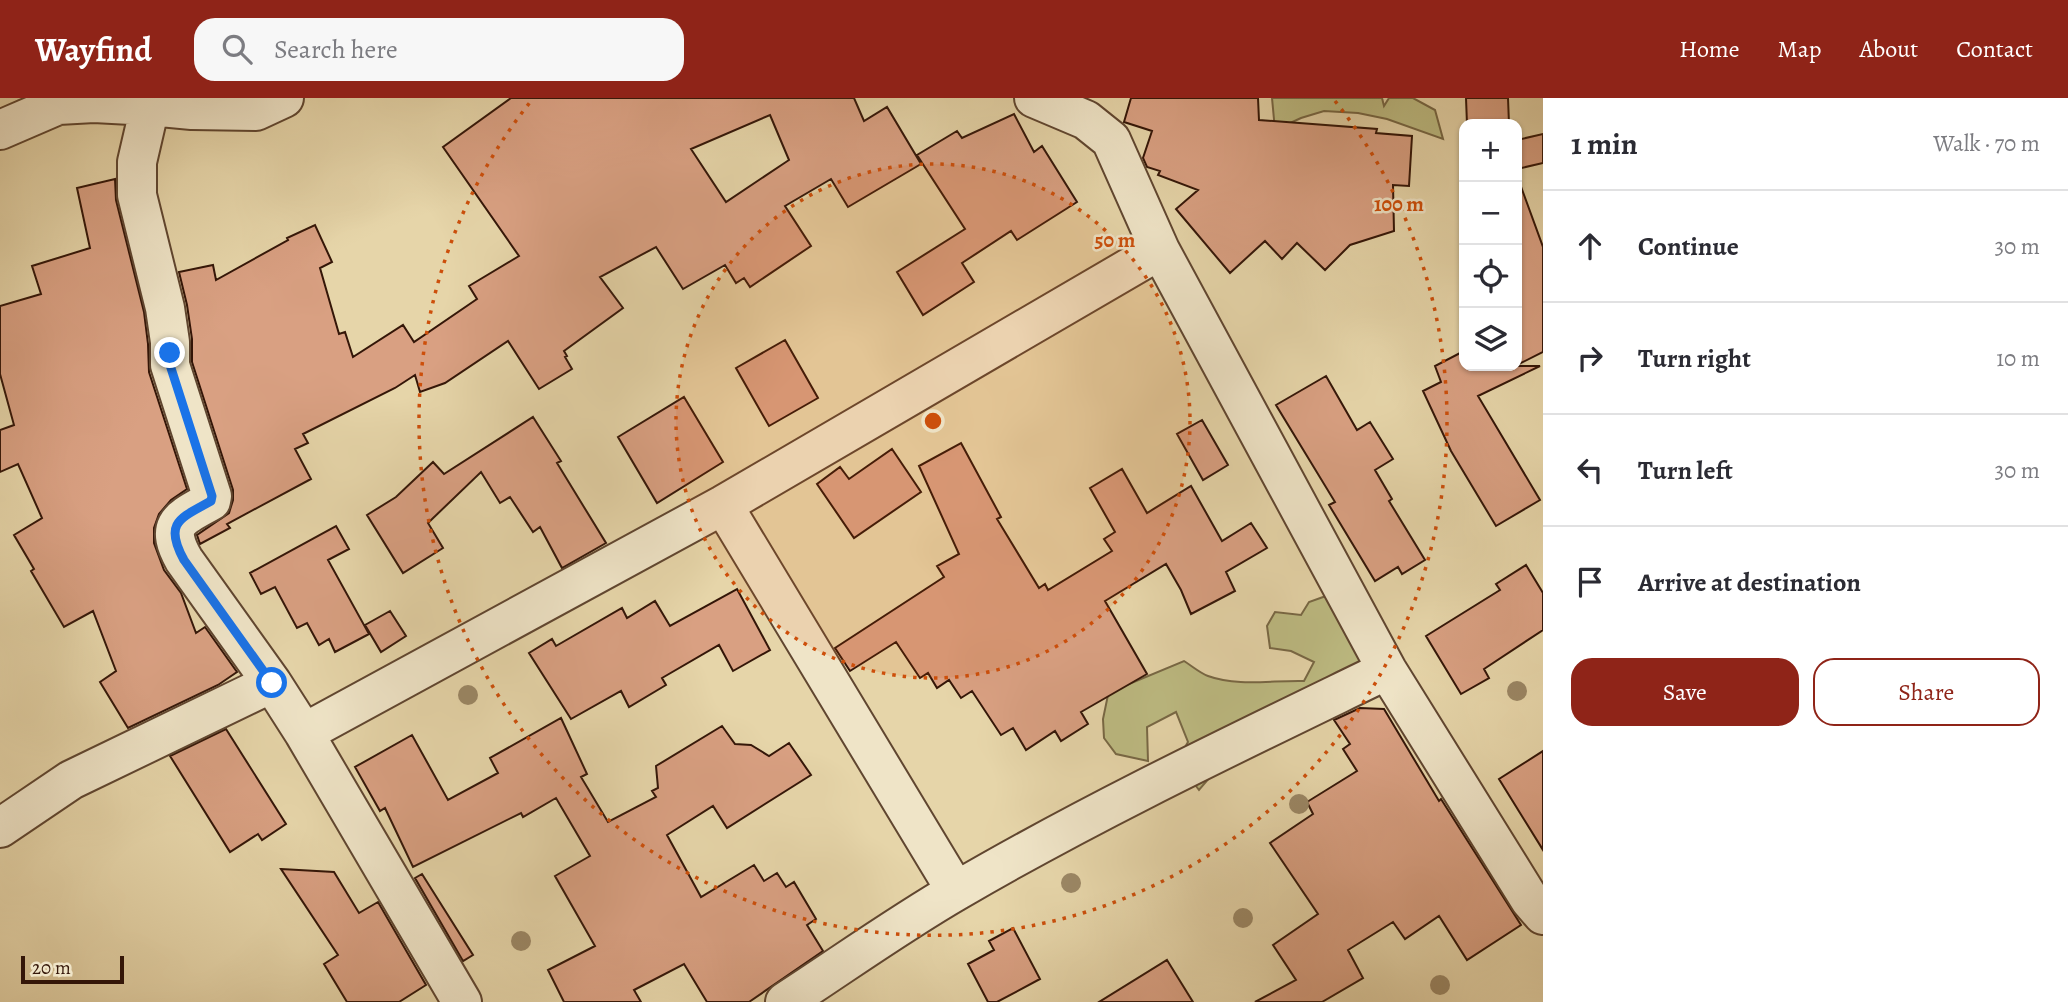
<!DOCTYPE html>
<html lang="en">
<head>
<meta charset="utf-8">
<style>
  body { margin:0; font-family:Alegreya,serif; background:#f7f7f7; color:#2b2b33 }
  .controls { position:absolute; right:21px; top:21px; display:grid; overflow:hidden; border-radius:14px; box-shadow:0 2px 5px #0004 }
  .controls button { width:63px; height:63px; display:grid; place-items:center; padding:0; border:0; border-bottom:2px solid #e1e1e2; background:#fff; color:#2b2b33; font:35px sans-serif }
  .scale { position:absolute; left:21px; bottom:18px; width:103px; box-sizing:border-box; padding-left:7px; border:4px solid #341608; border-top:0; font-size:19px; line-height:24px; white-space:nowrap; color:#341608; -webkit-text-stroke:5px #efe4c7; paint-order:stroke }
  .stop { position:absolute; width:21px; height:21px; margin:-16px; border:5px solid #1a73e8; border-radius:50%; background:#fff }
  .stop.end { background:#1a73e8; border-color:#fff; box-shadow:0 2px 7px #0008 }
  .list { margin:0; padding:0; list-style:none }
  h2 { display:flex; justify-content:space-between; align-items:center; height:91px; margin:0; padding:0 28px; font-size:30px }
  h2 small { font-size:23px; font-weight:400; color:#7c7c81 }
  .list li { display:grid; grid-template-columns:46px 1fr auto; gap:21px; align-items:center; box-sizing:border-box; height:112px; padding:0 28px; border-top:2px solid #e1e1e2 }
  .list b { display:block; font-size:26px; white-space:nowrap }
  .list em { font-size:23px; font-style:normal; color:#7c7c81 }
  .actions { display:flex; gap:14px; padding:21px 28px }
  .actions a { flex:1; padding:16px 0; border:2px solid #8f2418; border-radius:21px; text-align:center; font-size:24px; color:#8f2418 }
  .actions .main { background:#8f2418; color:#fff }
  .icon { flex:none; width:38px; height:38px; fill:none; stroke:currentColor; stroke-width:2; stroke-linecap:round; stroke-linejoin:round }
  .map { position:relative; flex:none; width:1543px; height:904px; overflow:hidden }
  header { display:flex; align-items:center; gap:42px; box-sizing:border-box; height:98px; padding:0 35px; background:#8f2418; color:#fff }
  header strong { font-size:33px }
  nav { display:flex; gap:38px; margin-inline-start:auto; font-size:24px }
  .search { width:490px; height:63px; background:#f7f7f7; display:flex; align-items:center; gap:18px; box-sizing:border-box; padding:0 24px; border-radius:21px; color:#7c7c81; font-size:26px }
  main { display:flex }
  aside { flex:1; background:#fff }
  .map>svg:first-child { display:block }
</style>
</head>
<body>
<header>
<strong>Wayfind</strong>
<div class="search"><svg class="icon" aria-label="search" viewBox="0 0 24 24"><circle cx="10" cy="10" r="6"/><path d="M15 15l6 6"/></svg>Search here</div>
<nav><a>Home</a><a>Map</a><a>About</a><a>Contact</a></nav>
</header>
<main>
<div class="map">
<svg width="1543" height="904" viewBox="0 0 1543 904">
  <rect width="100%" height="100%" fill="#e6d5a9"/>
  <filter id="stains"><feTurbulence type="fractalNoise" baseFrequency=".00286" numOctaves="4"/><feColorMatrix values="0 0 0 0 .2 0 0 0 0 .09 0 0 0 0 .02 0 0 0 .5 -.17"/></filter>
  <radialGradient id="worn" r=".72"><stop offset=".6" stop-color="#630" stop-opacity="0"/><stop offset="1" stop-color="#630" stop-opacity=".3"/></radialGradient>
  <path fill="#bdbb82" stroke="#786845" stroke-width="2" d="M1272,0H1382L1384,8L1389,0H1413L1435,12L1443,41L1387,21L1358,15L1324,13L1301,20L1275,32Z
    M1326,498L1368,534L1360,579L1210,679L1199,692L1177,663L1188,644L1176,614L1147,629L1148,663L1116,656L1104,640L1103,621L1109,592L1129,586L1184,563C1192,568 1200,575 1208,578C1238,589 1273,582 1304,583L1314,564L1291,553L1270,550L1267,528L1275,514L1301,517L1309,504Z"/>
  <path fill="#d9a082" stroke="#341608" stroke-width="2" fill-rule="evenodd" d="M511,0H854L864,23L887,9L921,66L848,109L831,81L785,108L811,148L750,189L744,180L736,185L725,167L683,191L656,149L600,179L623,210L564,253L567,258L565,259L572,271L539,291L508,243L445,285L420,294L415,277L395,290L303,336L308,345L295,351L311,381L227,426L230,430L200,446L197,437L229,415L233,402V392L192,264V241L187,207L179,174L213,167L216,182L288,142L287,140L315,127L332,164L320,170L339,236L345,234L353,259L403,227L414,244L477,201L469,188L519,158L443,49ZM770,17L789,62L726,104L691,51Z
    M1131,0H1258L1259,22L1377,31L1376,35L1412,38L1409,88L1393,87L1394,133L1350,147L1325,172L1297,145L1282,161L1265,143L1230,175L1176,111L1198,92L1158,77L1160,73L1147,69L1143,60L1152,33L1124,24Z
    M1466,0H1508L1509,26H1467Z
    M1014,16L1034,54L1042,48L1077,104L1017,142L1011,133L962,165L974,184L923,217L897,174L965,131L917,57L957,33L962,40Z
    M1543,36V65L1517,71V42Z
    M115,81L116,102L144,214L148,246L149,274L187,391L171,402L159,416L154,430V445L164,472L181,495L196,535L205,529L237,574L218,587L128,630L100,584L116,573L93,513L64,529L31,473L34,471L14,437L42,420L18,366L0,374V332L14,327L0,276V208L41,196L32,168L90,150L77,90Z
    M1517,86H1520L1543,149V254L1517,267Z
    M785,242L818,300L769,328L736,270Z
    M1464,253V268H1540L1478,298L1540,402L1496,428L1451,353L1423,293L1441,284L1435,268Z
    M1326,278L1357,332L1370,324L1393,361L1375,372L1392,401L1389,403L1425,462L1402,476L1398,469L1375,483L1329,407L1335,404L1276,307Z
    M684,299L723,364L657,405L618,339Z
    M533,319L561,363L557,365L606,445L562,470L540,429L533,434L510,399L500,405L481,374L428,425L443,450L403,475L367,417L396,399L433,364L444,376Z
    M1202,322L1228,367L1203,382L1177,336Z
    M961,345L1001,419L997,421L1039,490L1045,486L1048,492L1112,453L1104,441L1115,434L1090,390L1122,371L1147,415L1191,388L1222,443L1251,425L1267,450L1226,474L1235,493L1191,516L1181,492L1166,466L1105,503L1147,576L1081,614L1088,626L1061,643L1055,633L1026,652L1013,630L1001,637L972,593L961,600L949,582L937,590L928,575L920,580L896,544L850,573L835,550L944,479L937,468L959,456L919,368Z
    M892,351L921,394L854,440L817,386L840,369L849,381Z
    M336,428L349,451L328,462L369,536L335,554L329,541L319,547L307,525L297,530L275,489L261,496L250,475Z
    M1526,467L1543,495V532L1484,571L1489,580L1461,596L1426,538L1500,492L1496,486Z
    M737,491L770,552L733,573L719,547L662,580L666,587L629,609L621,593L571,621L529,555L552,541L556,548L622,510L627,520L655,503L670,528Z
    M390,513L406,538L381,554L365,527Z
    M1360,610L1384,611L1439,703L1441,701L1521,827L1467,862L1439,818L1405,841L1393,824L1348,852L1363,880L1322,904H1255L1296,882L1273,847L1318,816L1270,745L1313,716L1307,704L1357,673L1343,651L1350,646L1334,622Z
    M561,620L587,676L581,679L608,724L656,699L652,693L658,690L656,668L722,628L735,646L751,647L769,658L789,645L811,677L727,730L713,708L667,737L701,799L754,767L764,783L777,775L786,789L794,784L816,821L807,827L823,853L749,904H707L684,866L634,892L641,904H564L548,872L595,848L555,778L590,758L556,700L523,719L521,715L413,769L385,710L380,713L355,669L412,637L448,702L498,675L490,660Z
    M226,631L286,726L262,742L258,736L230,754L170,658Z
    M1543,653V752L1499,681Z
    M281,771L334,774L359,815L378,804L426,887L399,904H347L324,866L338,857Z
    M422,776L473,857L463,863L415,780Z
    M1013,830L1040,881L997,904H988L968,866L994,852L989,843Z
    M1167,862L1193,904H1099Z"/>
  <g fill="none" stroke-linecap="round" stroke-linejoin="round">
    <defs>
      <path id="minor" d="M1034,0L1086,22L1111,42L1160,152L1387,572L1530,802L1543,817
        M150,8L137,64V97L165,210L170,244V267L212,398L211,403C181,420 163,425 184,462L272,585L304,635L462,904
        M0,32L58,7L94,5L150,8L192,12L256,13L284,0
        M723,407L956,793
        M304,635L723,407L1160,152
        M0,730L71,682L272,585
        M785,904C842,867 899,826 958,792C1097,711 1243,642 1387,572"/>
    </defs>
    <use href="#minor" stroke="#604630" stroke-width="42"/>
    <use href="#minor" stroke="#efe4c7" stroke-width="38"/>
  </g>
  <g fill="#9b8765">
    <circle cx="1517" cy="593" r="10"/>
    <circle cx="468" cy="597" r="10"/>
    <circle cx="1299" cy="706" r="10"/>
    <circle cx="1071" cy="785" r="10"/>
    <circle cx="1243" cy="820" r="10"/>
    <circle cx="521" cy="843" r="10"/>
    <circle cx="1440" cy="887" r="10"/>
  </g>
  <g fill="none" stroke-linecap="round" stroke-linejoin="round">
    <path stroke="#1a73e8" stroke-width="9" d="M170,255V267L212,398L211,403C181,420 163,424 184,462L272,585"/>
  </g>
  <circle cx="933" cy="323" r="257" fill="#cd4f0b" fill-opacity=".12"/>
  <g fill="none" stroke="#cd4f0b" stroke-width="3.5" stroke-dasharray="3.5 7">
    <circle cx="933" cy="323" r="257"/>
    <path d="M1335 3A514 514 0 1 1 531 3"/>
  </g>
  <circle cx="933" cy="323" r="10" fill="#cd4f0b" stroke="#efe4c7" stroke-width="3.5"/>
  <g font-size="21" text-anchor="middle" font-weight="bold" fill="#cd4f0b" stroke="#efe4c7" stroke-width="5" stroke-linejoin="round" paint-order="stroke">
    <text x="1399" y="113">100 m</text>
    <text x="1115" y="149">50 m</text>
  </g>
  <rect width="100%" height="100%" filter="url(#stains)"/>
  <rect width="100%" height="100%" fill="url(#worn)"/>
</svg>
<div class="controls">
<button>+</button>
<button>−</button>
<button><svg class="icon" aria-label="locate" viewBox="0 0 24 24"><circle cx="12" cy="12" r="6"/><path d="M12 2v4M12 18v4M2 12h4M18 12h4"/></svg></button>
<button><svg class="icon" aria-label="layers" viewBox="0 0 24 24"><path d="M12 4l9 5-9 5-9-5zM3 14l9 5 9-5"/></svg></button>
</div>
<div class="scale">20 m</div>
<div class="stop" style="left:272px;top:585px"></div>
<div class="stop end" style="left:170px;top:255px"></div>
</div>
<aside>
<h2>1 min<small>Walk · 70 m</small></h2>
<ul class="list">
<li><svg class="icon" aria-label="ahead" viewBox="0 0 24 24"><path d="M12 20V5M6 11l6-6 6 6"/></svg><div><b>Continue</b></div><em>30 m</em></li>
<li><svg class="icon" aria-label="right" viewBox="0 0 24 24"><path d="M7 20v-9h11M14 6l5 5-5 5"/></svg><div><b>Turn right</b></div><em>10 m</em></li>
<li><svg class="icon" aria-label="left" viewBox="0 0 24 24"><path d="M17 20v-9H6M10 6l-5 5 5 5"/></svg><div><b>Turn left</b></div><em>30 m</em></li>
<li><svg class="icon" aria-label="arrive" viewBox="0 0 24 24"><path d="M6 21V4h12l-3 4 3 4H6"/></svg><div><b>Arrive at destination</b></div></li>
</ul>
<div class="actions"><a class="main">Save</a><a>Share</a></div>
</aside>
</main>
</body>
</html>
